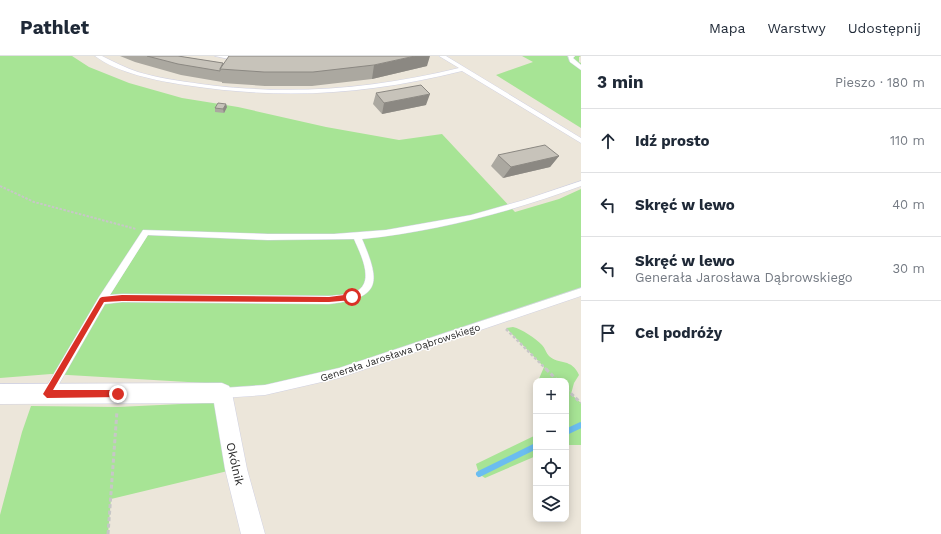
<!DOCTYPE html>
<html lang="pl">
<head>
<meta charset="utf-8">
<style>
  body { margin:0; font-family:"Work Sans",sans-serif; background:#f2f2f3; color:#1f2937 }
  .controls { position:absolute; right:12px; bottom:12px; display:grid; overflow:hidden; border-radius:8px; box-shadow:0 2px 10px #0003 }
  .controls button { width:36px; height:36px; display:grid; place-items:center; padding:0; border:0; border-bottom:1px solid #e0e1e3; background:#fff; color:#1f2937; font:20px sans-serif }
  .stop { position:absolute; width:12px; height:12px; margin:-9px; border:3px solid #d93025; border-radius:50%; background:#fff }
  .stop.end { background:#d93025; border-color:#fff; box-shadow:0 1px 4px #0008 }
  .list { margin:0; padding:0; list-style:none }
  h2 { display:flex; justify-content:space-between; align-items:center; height:52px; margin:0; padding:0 16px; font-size:17px }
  h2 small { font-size:13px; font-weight:400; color:#747a83 }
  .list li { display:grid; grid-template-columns:26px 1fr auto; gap:12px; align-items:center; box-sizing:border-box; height:64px; padding:0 16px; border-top:1px solid #e0e1e3 }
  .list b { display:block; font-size:15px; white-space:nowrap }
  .list p { margin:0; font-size:13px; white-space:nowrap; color:#747a83 }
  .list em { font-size:13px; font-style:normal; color:#747a83 }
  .icon { flex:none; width:22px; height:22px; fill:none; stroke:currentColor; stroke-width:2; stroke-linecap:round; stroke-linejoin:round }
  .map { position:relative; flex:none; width:581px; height:478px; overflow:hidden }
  header { display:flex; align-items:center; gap:24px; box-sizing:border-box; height:56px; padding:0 20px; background:#fff; border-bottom:1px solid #e0e1e3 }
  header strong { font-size:19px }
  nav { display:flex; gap:22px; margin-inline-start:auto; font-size:14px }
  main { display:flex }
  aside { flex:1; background:#fff }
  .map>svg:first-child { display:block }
</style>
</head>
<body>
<header>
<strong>Pathlet</strong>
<nav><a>Mapa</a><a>Warstwy</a><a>Udostępnij</a></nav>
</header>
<main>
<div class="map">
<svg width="581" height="478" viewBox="0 0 581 478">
  <rect width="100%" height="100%" fill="#ece6da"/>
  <path fill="#a7e495" d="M0,0H72L89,11L129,27L182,42L238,51L326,71L399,84L442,78L515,156L559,143L581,133V236L339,317L222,337V328L51,318L0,322Z
    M522,0H581L579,1V6L581,7V72L496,19L533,6Z
    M513,271C522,273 535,282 542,289C545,292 546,297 549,300C559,309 572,302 579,319L574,327L571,338L581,347V389H566V325H538L544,311L506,272Z
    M223,346L236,413L111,443L108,478H0V459L22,376L31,350L118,351Z
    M536,379V400L485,422L479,418L476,408Z"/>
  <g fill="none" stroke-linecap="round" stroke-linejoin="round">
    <path stroke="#6bbdf0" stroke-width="6" d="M566,376L581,369
      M479,418L536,390"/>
    <defs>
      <path id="lane" d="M95,0H102C114,6 126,12 138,16C158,22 180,25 201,28C288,40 373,33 459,12L439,0H446L581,82V87L462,15C365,39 284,44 185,29C158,25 117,17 95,0Z
        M215,0H228L241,3L238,5Z
        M568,0H575L573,2L581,9V14L570,6Z
        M581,125V130C510,156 438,175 362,183C381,227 381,242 329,248L122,246L105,248L51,342L47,343L43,342L42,338L99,241L143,174L268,178H334L386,174L471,159L524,144ZM148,179L268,184L354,183C360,197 375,225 357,235C348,239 338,239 329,240L122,238L110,239Z
        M581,232V240L339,322L265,339L222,342L218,341L217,337L218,333L222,332L265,329L339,312Z"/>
      <path id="street" d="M222,327L229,330L232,337L247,413L265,478H241L225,413L214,347L0,348V328Z"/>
    </defs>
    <use href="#lane" stroke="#d0d1e2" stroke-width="1"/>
    <use href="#street" stroke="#d0d1e2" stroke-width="1"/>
    <path stroke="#c7c7c7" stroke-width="2" stroke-dasharray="2.5 1.5" stroke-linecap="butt" d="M0,130L34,146L136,173"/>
    <path stroke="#c7c7c7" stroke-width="2.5" stroke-dasharray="3 2" stroke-linecap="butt" d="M506,273L547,314"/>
    <path stroke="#c7c7c7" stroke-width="3" stroke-dasharray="4 2.5" stroke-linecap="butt" d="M546,313L558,325
      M566,333L581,347
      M108,478L117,355"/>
    <use href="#lane" fill="#fff" fill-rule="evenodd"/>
    <use href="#street" fill="#fff" fill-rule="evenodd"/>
  </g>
  <path fill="#aba8a0" d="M120,0H178L223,7L427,10L372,23L312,30H265L222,27V26L181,19L135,6Z
    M376,37L426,49L382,58L373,48Z
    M227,51L224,57L215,56V52Z
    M498,99L559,100L550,111L503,122L491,110Z"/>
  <path fill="#8b8882" d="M415,0H430L427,10L372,23L374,9Z
    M430,38L426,49L382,58L384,47Z
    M226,48L227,51L224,57L223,53Z
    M559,100L550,111L503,122L511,111Z"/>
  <path fill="#c7c3ba" stroke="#8b8882" d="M147,0H178L223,7L220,13V15L178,8Z
    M229,0H415L374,9L313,16H264L220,13Z
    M421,29L430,38L384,47L376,37Z
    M218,47L226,48L223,53L215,52Z
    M545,89L559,100L511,111L498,99Z"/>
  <path fill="#d93025" d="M352,238L355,241L352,244L329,246L122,245L104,246L53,334H118L122,338L121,341L47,342L43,338L100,242L102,241L122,239L329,241Z"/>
  <g text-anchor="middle" stroke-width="3" stroke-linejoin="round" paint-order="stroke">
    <g font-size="10" fill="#292929" stroke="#fff">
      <text transform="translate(400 296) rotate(-18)" y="4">Generała Jarosława Dąbrowskiego</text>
    </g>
    <g font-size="12" fill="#292929" stroke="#fff">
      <text transform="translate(235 408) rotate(77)" y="4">Okólnik</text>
    </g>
  </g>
</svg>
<div class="controls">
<button>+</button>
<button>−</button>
<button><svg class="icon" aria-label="locate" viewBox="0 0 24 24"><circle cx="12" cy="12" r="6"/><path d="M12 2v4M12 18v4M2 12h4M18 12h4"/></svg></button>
<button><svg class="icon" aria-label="layers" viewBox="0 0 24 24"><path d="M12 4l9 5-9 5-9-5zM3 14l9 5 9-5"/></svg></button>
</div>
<div class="stop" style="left:352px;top:241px"></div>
<div class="stop end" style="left:118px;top:338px"></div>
</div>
<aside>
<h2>3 min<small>Pieszo · 180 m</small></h2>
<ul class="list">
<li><svg class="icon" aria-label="ahead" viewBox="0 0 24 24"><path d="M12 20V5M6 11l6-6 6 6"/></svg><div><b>Idź prosto</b></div><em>110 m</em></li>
<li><svg class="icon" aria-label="left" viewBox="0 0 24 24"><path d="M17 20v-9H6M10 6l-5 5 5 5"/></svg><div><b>Skręć w lewo</b></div><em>40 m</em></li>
<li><svg class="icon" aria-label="left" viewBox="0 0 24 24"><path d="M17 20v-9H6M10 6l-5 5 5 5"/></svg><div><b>Skręć w lewo</b><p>Generała Jarosława Dąbrowskiego</p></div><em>30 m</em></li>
<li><svg class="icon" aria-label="arrive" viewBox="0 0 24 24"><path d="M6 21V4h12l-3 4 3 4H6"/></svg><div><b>Cel podróży</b></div></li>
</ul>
</aside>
</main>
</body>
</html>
